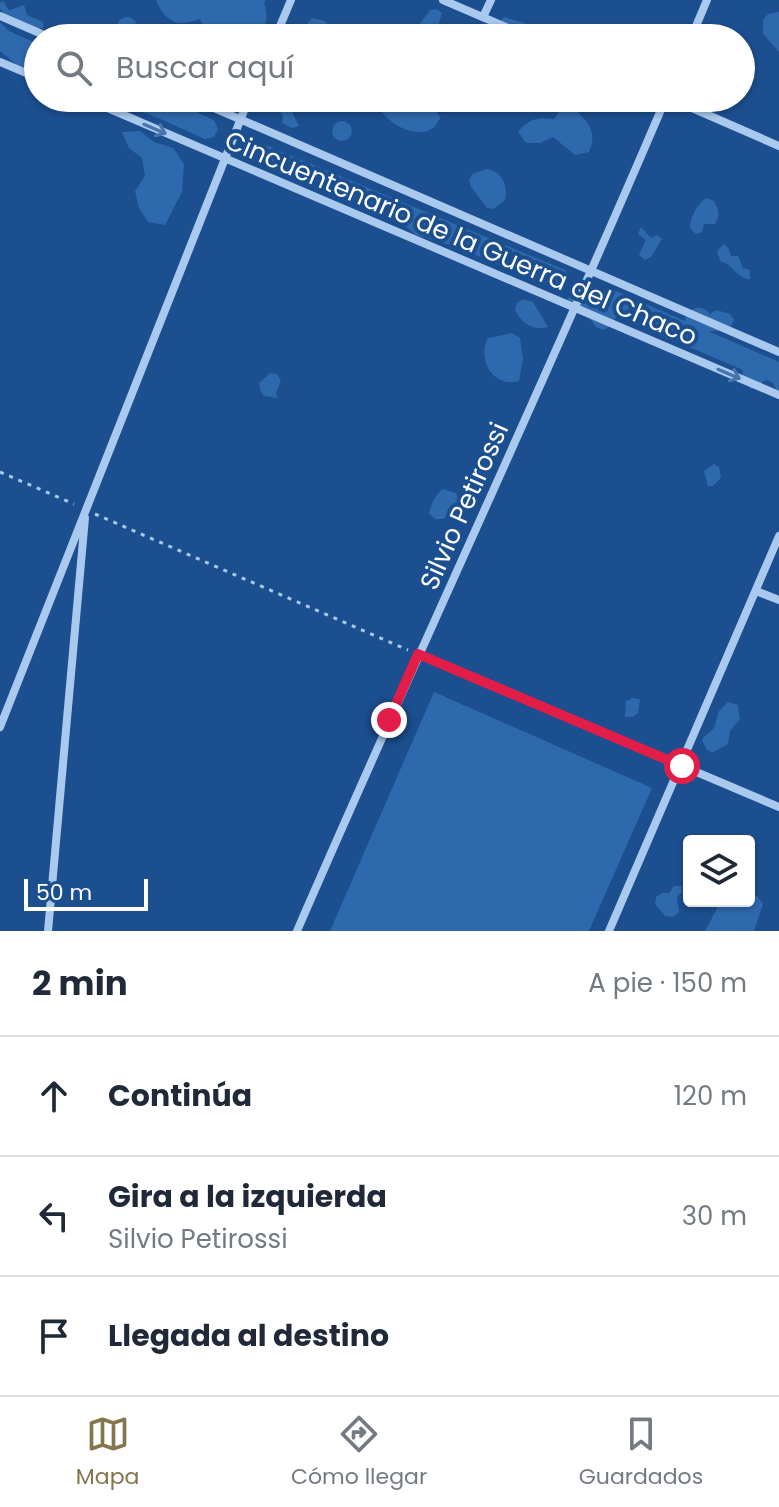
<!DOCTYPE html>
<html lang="es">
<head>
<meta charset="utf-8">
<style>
  body { margin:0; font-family:Poppins,sans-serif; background:#f6f6f7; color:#1f2937 }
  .controls { position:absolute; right:24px; bottom:24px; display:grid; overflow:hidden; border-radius:8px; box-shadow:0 2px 6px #0004 }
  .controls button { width:72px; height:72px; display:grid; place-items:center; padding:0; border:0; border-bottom:2px solid #e0e1e3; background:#fff; color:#1f2937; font:40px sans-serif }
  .scale { position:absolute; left:24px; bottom:20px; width:124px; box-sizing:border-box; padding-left:8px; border:4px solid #fff; border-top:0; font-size:22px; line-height:28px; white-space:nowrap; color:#fff; -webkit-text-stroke:6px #1b4f8f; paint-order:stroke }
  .stop { position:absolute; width:24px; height:24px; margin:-18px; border:6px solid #e11d48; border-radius:50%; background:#fff }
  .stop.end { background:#e11d48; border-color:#fff; box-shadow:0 2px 8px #0008 }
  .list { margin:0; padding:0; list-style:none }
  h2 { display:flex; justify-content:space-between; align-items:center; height:104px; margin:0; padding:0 32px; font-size:34px }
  h2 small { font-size:26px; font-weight:400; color:#747a83 }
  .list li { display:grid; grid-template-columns:52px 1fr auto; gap:24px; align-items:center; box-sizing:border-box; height:120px; padding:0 32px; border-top:2px solid #e0e1e3 }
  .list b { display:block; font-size:30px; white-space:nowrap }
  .list p { margin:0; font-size:26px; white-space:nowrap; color:#747a83 }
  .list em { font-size:26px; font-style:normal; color:#747a83 }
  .icon { flex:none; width:44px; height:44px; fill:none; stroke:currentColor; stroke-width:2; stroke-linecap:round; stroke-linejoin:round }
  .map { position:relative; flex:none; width:779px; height:931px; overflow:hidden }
  .search { position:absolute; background:#fff; box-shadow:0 2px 6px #0004; left:24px; right:24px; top:24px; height:88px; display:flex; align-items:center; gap:20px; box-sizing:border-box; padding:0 28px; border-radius:44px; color:#747a83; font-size:30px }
  .sheet { height:464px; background:#fff }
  nav { display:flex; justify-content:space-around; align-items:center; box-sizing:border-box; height:112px; border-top:2px solid #e0e1e3; background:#fff; font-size:22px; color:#747a83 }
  nav a { display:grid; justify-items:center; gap:4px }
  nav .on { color:#84754c }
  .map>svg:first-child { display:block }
</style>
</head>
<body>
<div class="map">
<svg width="779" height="931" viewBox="0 0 779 931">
  <rect width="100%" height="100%" fill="#1b4f8f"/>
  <path fill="#2e69ad" d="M156,0H266L264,2C269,19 267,27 254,38H213L199,19C177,28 165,22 156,0Z
    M3,1L9,10L24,5L27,15L43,22V28C29,28 9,19 0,9V3Z
    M437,9L442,13L438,26L441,38H409C413,28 424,21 430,10Z
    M779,12V52L763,34V20L768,14Z
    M117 27a10 10 0 1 1 20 0a10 10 0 1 1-20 0Z
    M504,17L528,24L533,29L532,33L514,35L504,32L500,21Z
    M312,18L325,21L332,30L331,38L308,36L305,26Z
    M0,22L9,31L38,44V72L24,71L0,51Z
    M85,98H164L214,120L218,129L214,137L205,139C183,130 161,118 139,111C119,106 101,111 85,98Z
    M375,98H407V101L418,107H432L441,117C438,121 436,126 433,128C414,142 378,118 375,98Z
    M556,98H567C579,119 601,124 589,152L575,155L553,137L540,143H526L518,132C529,118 538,118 554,119L562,108Z
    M280,100H287L292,104L293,114L299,126L292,128L282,123L283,116L277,107Z
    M332 131a10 10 0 1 1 20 0a10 10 0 1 1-20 0Z
    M140,131L154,142L173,148L184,164L182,192L165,225L148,222L139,208L135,191L145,176L142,158L129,148L122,132Z
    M256,141L565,270L569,278L565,286L556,289L454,246L416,235L403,224L253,160L250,152Z
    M486,169C501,170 509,186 505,200L494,209L487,208L471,187L469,180L472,174Z
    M706,198L714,201C719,211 720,215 715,224H704L702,232L696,234L690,228C690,217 697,204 706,198Z
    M641,227L651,238L657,235L662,239L651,257L645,260L639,255L646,240L638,234Z
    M724,244L729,249L731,256H738L743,268L750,270V279C737,279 733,264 720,261L717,251Z
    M585,278L592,281L598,295L600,291L609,288L685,321L686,313C695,307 703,305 710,314L716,310L730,314L734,320L731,326L718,331H708L779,362V394L772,382L766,380L751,389L742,378L743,370L617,316L610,326L604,330L596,327L588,316L569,306L567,299C576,293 576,283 585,278Z
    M523,299L533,302L548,327C533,331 521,323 515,310L517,303Z
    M512,333L520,338L523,359L519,381C494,389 476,359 488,338Z
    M270,373L277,374L281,381L276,393L278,398L264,396L260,390L259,383Z
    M714,464L719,467L721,478L713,486H708L704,471Z
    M443,489L456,493C463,508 450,521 435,519L429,514C431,504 435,495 443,489Z
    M434,692L652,788L589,931H330Z
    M633,698L640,699L638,713L633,717H625L626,701Z
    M728,702L738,705L740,719L730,731L728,744L712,753L706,749L702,739L714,728L719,711Z
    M674,886H681L682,892L677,897L679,912L673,917L665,916L655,904L656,897L662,893H669Z
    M749,894L758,897L763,904L754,931H705L721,901H749Z"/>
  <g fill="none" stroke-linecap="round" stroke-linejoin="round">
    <path stroke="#a9c9ee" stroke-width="3" stroke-dasharray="4 6" stroke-linecap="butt" d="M0,472L74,504
      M95,514L408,650"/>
    <path stroke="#a9c9ee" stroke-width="8" d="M443,0L531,38
      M0,16L51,38
      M483,17L491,0
      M275,38L291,0
      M691,38L707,0
      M0,62L38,78
      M84,98L779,395
      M191,98L779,352
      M669,98L779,146
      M756,591L779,600
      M418,654L779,807
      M0,727L249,98
      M48,931L85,518
      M297,931C418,652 547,378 666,98
      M609,931L779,536"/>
  </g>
  <defs><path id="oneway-shaft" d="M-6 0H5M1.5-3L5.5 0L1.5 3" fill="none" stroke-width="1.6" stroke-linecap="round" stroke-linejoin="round" transform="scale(2)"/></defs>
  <g stroke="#4674ac">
    <use href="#oneway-shaft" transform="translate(155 129) rotate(23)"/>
    <use href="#oneway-shaft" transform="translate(729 374) rotate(23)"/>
  </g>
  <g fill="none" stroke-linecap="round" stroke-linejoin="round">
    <path stroke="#e11d48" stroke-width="10" d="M389,720L418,654L682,766"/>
  </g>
  <g text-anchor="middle" stroke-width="8" stroke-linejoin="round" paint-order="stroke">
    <g font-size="26" fill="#fff" stroke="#1b4f8f">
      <text transform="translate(461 238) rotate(23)" y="9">Cincuentenario de la Guerra del Chaco</text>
      <text transform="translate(464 506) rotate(-66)" y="9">Silvio Petirossi</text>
    </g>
  </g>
</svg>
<div class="controls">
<button><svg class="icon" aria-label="layers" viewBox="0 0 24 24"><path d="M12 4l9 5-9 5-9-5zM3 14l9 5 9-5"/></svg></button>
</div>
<div class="scale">50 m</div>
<div class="stop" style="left:682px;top:766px"></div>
<div class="stop end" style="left:389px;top:720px"></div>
<div class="search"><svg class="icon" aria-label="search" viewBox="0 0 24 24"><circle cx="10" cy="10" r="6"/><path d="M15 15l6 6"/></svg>Buscar aquí</div>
</div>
<section class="sheet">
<h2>2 min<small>A pie · 150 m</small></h2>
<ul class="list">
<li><svg class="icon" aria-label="ahead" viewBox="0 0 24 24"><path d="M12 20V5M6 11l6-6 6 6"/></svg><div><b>Continúa</b></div><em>120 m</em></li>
<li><svg class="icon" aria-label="left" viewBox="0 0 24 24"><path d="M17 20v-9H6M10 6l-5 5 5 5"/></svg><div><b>Gira a la izquierda</b><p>Silvio Petirossi</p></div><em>30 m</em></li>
<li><svg class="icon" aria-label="arrive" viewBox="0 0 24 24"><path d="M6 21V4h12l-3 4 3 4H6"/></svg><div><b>Llegada al destino</b></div></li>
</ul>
</section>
<nav>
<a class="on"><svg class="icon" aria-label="map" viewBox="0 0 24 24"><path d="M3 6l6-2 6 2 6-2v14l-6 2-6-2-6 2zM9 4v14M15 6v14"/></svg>Mapa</a>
<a><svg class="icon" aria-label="directions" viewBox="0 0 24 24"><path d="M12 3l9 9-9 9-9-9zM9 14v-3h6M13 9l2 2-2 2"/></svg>Cómo llegar</a>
<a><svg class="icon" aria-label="saved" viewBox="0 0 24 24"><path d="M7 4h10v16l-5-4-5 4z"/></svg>Guardados</a>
</nav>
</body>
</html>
